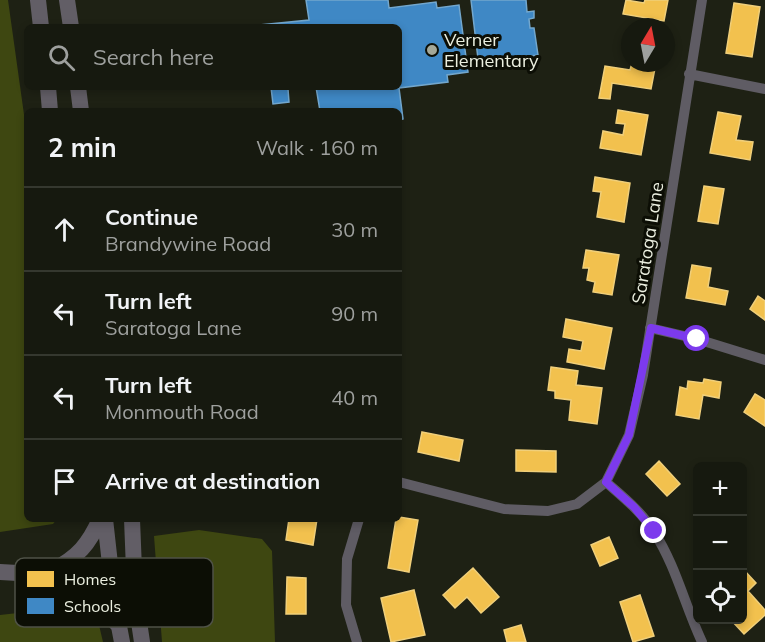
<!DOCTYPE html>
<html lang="en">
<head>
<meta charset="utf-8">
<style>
  body { margin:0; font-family:Mulish,sans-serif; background:#23261d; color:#f1f3f6 }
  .controls { position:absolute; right:18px; bottom:18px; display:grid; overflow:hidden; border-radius:9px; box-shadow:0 3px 9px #0003 }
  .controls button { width:54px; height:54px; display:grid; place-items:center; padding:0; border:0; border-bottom:2px solid #35382f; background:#16190f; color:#f1f3f6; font:30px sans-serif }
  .compass { position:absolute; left:621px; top:18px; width:54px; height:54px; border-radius:50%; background:#16190f; box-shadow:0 3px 9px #0003; rotate:10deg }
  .stop { position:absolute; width:18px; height:18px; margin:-14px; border:4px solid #7c3aed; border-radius:50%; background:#fff }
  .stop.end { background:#7c3aed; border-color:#fff; box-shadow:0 2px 6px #0008 }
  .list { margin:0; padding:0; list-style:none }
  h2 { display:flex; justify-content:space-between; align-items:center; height:78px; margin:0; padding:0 24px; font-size:26px }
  h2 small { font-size:20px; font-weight:400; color:#9ea09e }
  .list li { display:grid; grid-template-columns:39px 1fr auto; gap:18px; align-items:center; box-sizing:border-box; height:84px; padding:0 24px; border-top:2px solid #35382f }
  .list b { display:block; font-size:22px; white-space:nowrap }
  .list p { margin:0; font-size:20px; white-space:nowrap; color:#9ea09e }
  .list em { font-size:20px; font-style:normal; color:#9ea09e }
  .icon { flex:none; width:33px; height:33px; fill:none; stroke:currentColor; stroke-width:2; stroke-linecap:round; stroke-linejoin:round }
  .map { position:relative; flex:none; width:765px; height:642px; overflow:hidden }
  .search { position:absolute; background:#16190f; box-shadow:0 3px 9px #0003; left:24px; top:24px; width:378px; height:66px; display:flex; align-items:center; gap:15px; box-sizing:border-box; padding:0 21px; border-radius:9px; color:#9ea09e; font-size:22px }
  .panel { position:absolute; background:#16190f; box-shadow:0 3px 9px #0003; left:24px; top:108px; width:378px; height:414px; border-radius:9px }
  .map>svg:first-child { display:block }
</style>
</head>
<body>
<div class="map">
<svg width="765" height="642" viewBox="0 0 765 642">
  <rect width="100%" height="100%" fill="#1e2114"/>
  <path fill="#3e4711" d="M0,0H8L27,136V519H57L53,524L0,532Z
    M199,530L262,539L272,551L275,642H162L154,536Z
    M80,606L99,625L103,642H0V615Z"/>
  <path fill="#f2c14e" stroke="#f0cf7a" stroke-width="1.5" d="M626,0L644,3L645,0H668L664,21L623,14Z
    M734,3L760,7L752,57L726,53Z
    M632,63H656L651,89L612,83L610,99L599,98L605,66L630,70Z
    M618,110L648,115L641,155L600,148L603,131L623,135L625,124L616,123Z
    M718,112L741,116L736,140L753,142L750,160L710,153Z
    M595,177L630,183L624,222L597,217L601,192L593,191Z
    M704,186L724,189L718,224L698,221Z
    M586,250L619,255L612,295L593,292L595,282L587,280L589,268H583Z
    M692,265L711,268L708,287L728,291L725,305L686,298Z
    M758,296L765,301V320L750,309Z
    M566,319L612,328L604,369L567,362L569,349L581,351L583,341L563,337Z
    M551,367L578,371L576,385L602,388L597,424L569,420L571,400L555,398V391L548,390Z
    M704,379L721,382L719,398L703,395L699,419L676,415L680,387L687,389L688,381L703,383Z
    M755,394L765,400V426L744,412Z
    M422,432L463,440L459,461L418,452Z
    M516,450L556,451V472L516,471Z
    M659,461L680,484L667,496L646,474Z
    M399,517L418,520L409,572L388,568L396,519H399Z
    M289,519H317L313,545L286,540Z
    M609,537L618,558L600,566L591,545Z
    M473,568L499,597L481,613L467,597L455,608L443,595Z
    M744,570L756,583L748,591L765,610V615L744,634L731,620H742Z
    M287,577L306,578V614H286Z
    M414,590L425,635L391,642L381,598Z
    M640,595L654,636L633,642L620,602Z
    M521,625L526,642H507L504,630Z"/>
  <path fill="#3f88c5" stroke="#73a7cd" stroke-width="1.5" d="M306,0H388L389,8L436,2L437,8L459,5L468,72L447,75L448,82L399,88L403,119L399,120V111H320L316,87H399V27H261L260,25L309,20Z
    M471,0H526L527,12L534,11V18L529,19L530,28H534L538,55L489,61L490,66L479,67Z
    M271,87H305L288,89L289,102L273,104Z"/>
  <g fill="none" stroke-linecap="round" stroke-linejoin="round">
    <path stroke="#5f5c64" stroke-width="10" d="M689,74L765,89
      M650,328L697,339L765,360
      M399,482L504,509L548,511L577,504L606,482L629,435L643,375L702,0
      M606,482C623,497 642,512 654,532C676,566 685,606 702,642
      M357,642L346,605L347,559L359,519"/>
    <path stroke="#625e66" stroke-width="16" d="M38,0L41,27
      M67,0L71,27
      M48,87L50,111
      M78,87L81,111
      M105,519L114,600L122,642
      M132,519L135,595L142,642
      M53,570C78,557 89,544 100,519
      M0,572L35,574L134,566
      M51,575C82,587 97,599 118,625"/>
  </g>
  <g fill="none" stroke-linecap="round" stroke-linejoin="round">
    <path stroke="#7c3aed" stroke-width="8" d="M654,531L634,507L606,482L629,435L651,328L697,339"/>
  </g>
  <circle fill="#a4a899" stroke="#0c0e05" stroke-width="2" cx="432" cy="50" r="6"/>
  <g text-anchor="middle" stroke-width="6" stroke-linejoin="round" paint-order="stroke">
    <g font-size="18" fill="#ecf0e1" stroke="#0c0e05" text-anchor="start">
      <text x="444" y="46">Verner<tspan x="444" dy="21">Elementary</tspan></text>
    </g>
    <g font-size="18" fill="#ecf0e1" stroke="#0c0e05">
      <text transform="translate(648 243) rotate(-81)" y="6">Saratoga Lane</text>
    </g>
  </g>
  <rect x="15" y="558" width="198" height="69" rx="9" fill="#0c0e05" stroke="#4f5247" stroke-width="1.5"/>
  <rect x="27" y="571" width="27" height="16" fill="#f2c14e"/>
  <rect x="27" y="598" width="27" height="16" fill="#3f88c5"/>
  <g font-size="16" fill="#ecf0e1">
    <text x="64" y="585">Homes</text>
    <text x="64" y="612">Schools</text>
  </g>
</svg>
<div class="controls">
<button>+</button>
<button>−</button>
<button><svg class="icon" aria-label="locate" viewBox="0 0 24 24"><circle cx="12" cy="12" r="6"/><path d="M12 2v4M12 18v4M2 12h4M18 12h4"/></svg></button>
</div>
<svg class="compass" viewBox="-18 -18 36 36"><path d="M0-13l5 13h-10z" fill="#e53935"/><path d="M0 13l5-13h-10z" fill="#9ea09e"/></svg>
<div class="stop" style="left:697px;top:339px"></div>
<div class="stop end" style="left:654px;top:531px"></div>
<div class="search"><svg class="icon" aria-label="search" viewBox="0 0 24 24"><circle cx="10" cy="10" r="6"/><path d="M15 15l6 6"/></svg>Search here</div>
<section class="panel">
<h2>2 min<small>Walk · 160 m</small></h2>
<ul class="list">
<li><svg class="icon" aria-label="ahead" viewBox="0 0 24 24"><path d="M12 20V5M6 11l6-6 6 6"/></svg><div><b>Continue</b><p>Brandywine Road</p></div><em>30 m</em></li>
<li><svg class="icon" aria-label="left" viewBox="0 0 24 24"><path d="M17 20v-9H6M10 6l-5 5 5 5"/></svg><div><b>Turn left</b><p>Saratoga Lane</p></div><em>90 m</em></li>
<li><svg class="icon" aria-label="left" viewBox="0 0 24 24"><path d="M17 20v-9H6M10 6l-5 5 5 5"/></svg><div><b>Turn left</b><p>Monmouth Road</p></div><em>40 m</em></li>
<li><svg class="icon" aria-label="arrive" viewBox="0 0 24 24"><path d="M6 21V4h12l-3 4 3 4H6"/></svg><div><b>Arrive at destination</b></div></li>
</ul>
</section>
</div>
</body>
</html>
